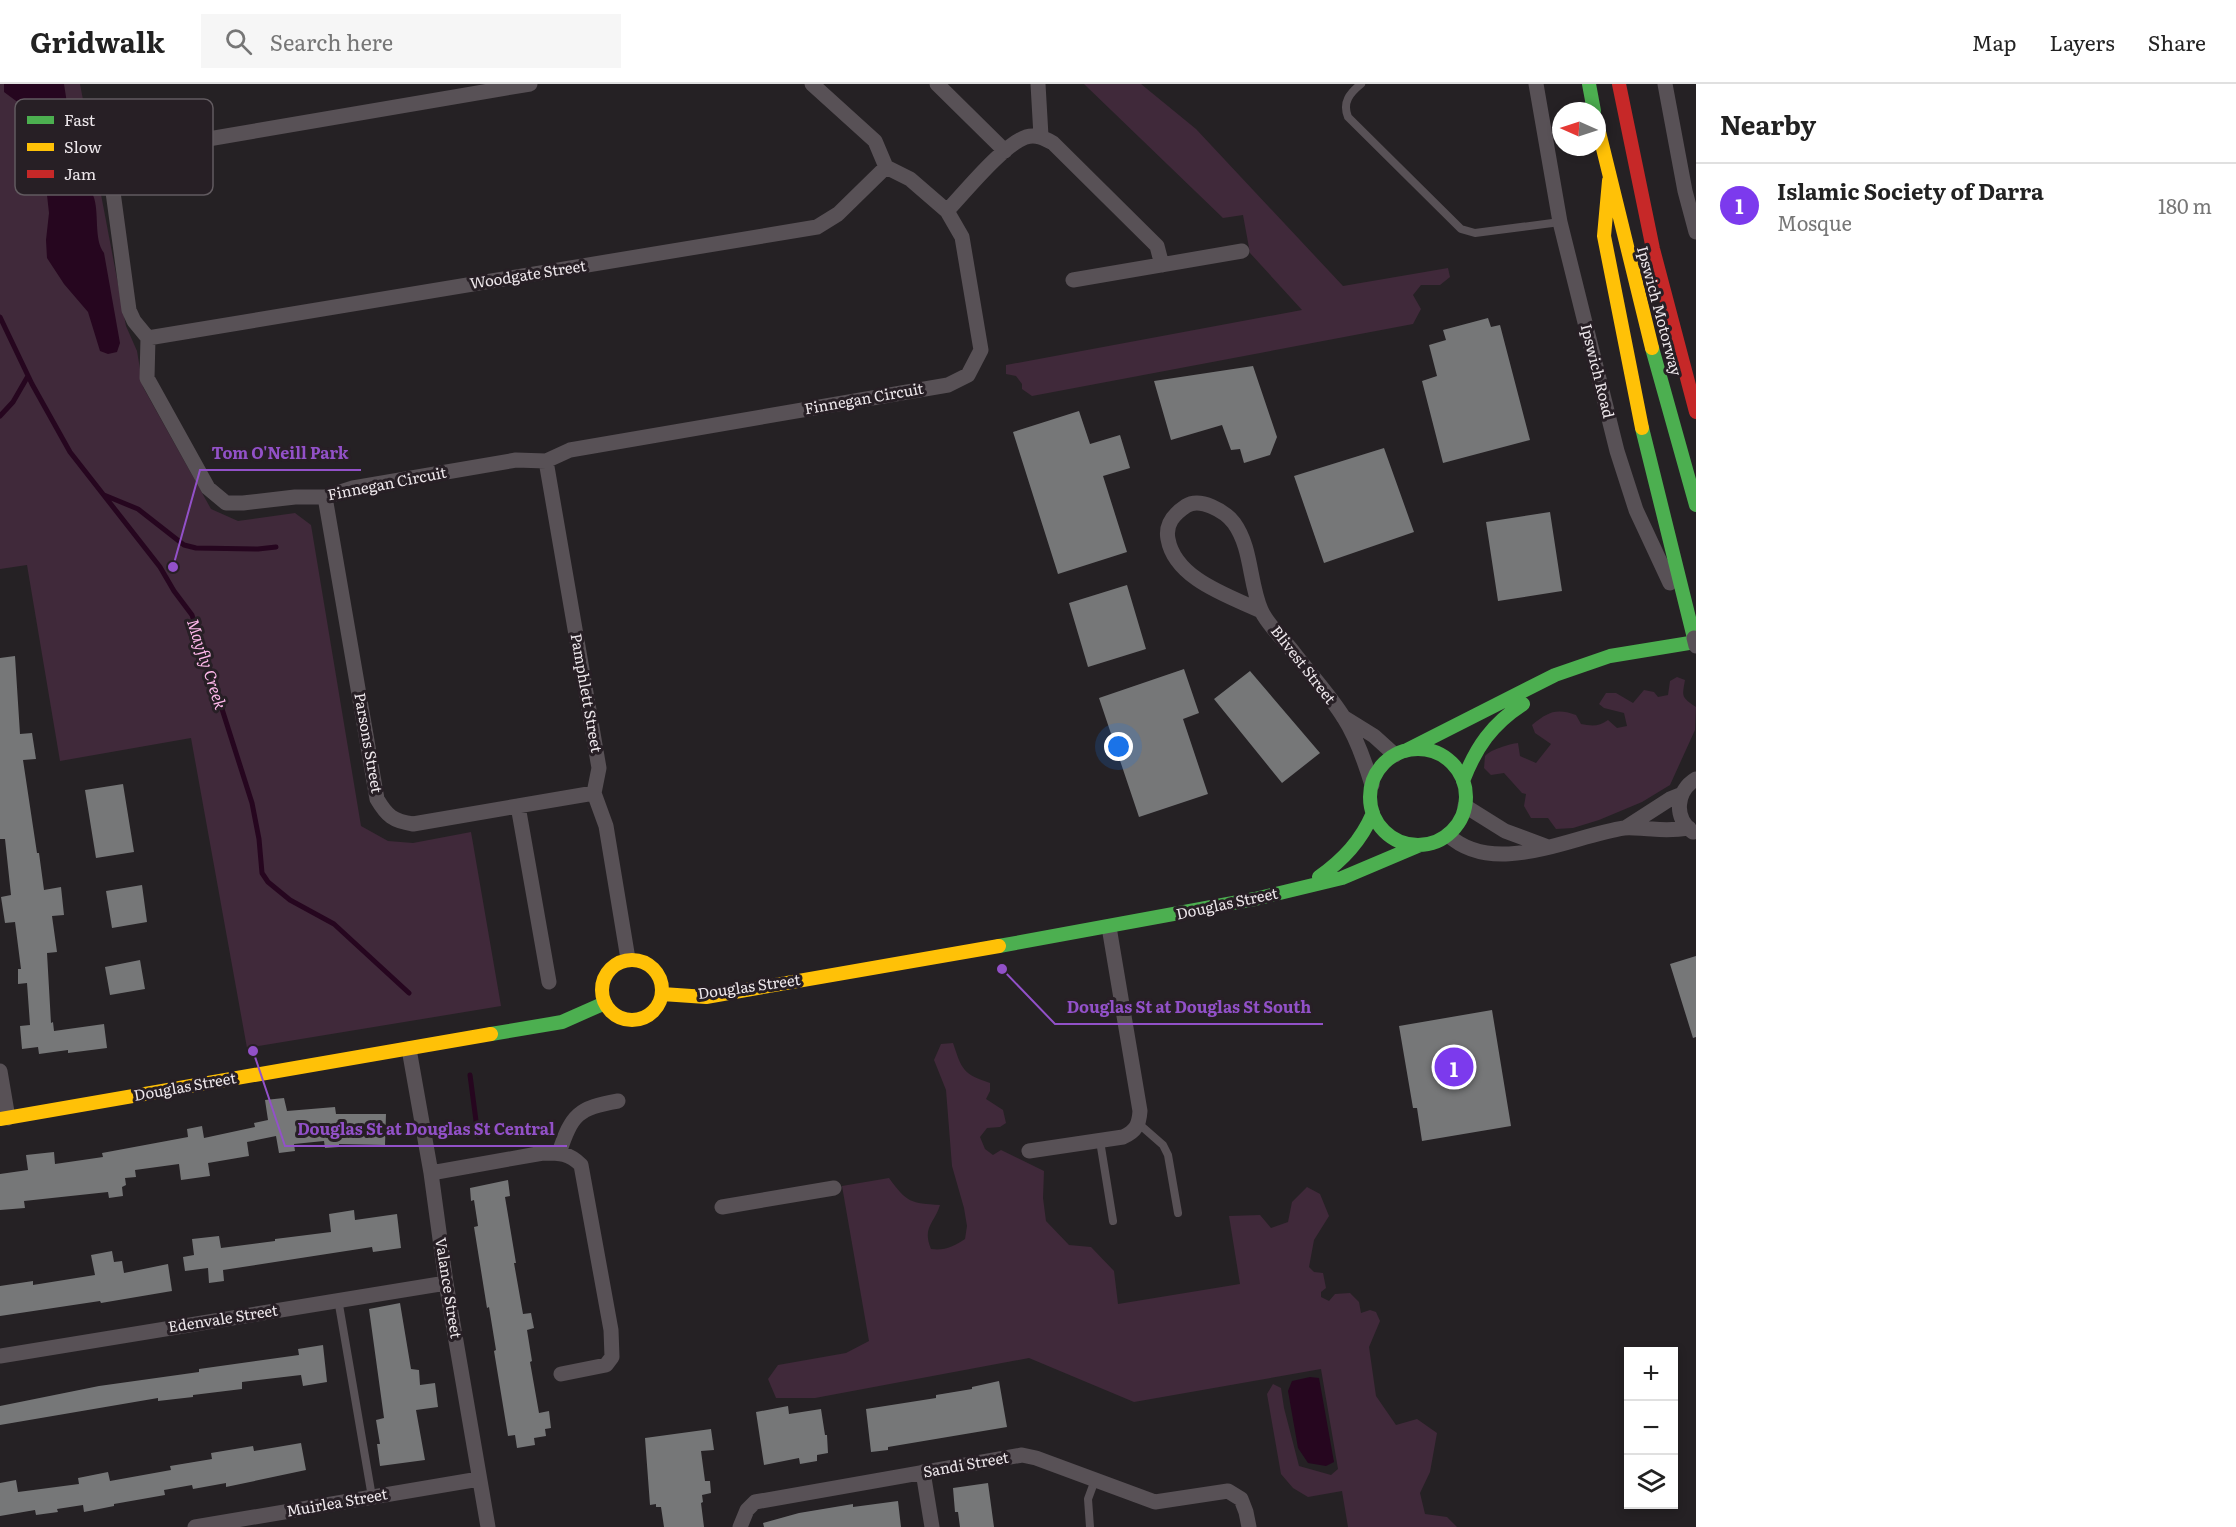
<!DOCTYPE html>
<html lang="en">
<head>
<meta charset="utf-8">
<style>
  body { margin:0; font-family:Literata,serif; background:#f6f6f6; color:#222 }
  .controls { position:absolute; right:18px; bottom:18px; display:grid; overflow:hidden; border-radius:0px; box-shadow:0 3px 9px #0003 }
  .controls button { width:54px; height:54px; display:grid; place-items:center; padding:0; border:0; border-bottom:2px solid #e0e0e0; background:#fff; color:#222; font:30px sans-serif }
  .compass { position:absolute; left:1552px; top:18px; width:54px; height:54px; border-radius:50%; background:#fff; box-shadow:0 3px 9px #0003; rotate:273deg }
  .you { position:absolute; left:1119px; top:663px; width:21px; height:21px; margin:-15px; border:4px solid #fff; border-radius:50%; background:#1a73e8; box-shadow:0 0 0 9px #1a73e833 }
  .badge { display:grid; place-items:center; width:39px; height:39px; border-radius:50%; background:#7c3aed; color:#fff; font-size:20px; font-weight:700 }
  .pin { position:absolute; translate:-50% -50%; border:3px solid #fff; box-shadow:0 2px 6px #0006 }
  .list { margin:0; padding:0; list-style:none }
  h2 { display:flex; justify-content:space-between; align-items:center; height:78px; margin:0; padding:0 24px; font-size:26px }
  h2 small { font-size:20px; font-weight:400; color:#767676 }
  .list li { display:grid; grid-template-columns:39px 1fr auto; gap:18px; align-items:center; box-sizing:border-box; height:84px; padding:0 24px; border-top:2px solid #e0e0e0 }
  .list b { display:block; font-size:22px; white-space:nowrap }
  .list p { margin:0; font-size:20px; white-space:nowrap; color:#767676 }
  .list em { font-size:20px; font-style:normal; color:#767676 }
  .icon { flex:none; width:33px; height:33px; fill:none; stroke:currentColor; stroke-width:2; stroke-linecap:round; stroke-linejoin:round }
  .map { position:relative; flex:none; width:1696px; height:1443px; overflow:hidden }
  header { display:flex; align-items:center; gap:36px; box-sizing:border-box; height:84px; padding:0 30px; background:#fff; border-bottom:2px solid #e0e0e0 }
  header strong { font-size:28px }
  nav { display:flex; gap:33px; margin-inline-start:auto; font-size:21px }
  .search { width:420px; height:54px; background:#f6f6f6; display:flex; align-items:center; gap:15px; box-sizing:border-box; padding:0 21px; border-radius:0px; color:#767676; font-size:22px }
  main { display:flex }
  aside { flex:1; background:#fff }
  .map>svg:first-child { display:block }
</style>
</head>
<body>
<header>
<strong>Gridwalk</strong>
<div class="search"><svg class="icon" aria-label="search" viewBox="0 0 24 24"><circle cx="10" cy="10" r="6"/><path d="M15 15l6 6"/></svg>Search here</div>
<nav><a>Map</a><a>Layers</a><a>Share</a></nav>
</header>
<main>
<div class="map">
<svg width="1696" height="1443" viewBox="0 0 1696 1443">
  <rect width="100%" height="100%" fill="#252124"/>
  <path fill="#40293a" d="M0,0H80L126,242L137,267L143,303L211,425L238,437L295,429L311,441L361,742L388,757L413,759L471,748L501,922L247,964L191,654L60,677L27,481L0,485Z
    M1084,0H1141L1196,45L1343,202L1448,184L1450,193L1440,201H1421L1413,211L1421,225L1413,240L1032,312L1022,305V300L1016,292L1006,290V281L1302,226L1250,169L1243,131L1223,134Z
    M1677,593L1685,596C1682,613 1681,613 1696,623L1695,646L1670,701L1642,718L1599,736L1573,744L1556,745L1548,734H1531L1524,722L1526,710L1522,709L1504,689L1491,691L1484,684L1485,672C1490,666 1509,660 1518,659L1520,672L1536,679L1551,660L1535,649L1532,641C1548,628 1556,624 1576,631L1581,640C1591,642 1599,643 1608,636L1617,644L1627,642L1624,629L1604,624L1599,620L1606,609H1616L1633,619L1644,606L1654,608L1658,613L1668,611L1670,597Z
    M953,959C962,986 963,990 990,999V1007L986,1015L1003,1026L1006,1039L1000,1043L987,1044L980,1053L985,1065L993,1071L1001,1066L1044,1087L1043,1114L1046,1137L1069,1161L1091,1163L1114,1187L1118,1220L1240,1200L1229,1132L1260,1131L1271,1144L1288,1138L1292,1118L1307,1103L1320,1110L1329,1132L1314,1156L1309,1183L1314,1188L1323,1189L1326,1204L1321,1208V1213L1329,1217L1335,1210L1350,1209L1359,1218L1361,1229L1370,1226L1376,1228L1380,1237L1369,1263L1376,1312L1396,1341L1417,1335L1437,1349L1430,1388L1420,1409L1425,1430L1447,1433L1457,1443H1348L1342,1407L1308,1413L1293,1404L1281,1390L1267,1310L1273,1300L1281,1304L1284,1324L1299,1382L1331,1391L1338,1385L1321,1285L1134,1318L1029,1274L815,1314H776L768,1295L778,1281L846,1269L869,1257L842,1102L889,1094C907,1119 911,1119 940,1121C934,1140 922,1143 931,1165C945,1167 954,1162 965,1155L967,1142L964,1124L952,1082L946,1006L934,976L941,960Z"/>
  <path fill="#26061f" d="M4,0H64L79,97C84,102 90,104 93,111C100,128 93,155 104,169L120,259L117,268L108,270L100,267L88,228L64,200L47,174L46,156L49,129L47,111L36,38L31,28L4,8Z
    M1310,1293L1319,1294L1334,1378L1326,1382L1308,1379L1298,1364L1288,1307L1292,1297Z"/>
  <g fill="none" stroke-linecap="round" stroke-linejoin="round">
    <path stroke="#26061f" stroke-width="5" d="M0,233L32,300L70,368L160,483L174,507L192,531L252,719L259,755L262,789L268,798L290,816L334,840L409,909
      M0,332L13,318L28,292
      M104,411L138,425L184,461L196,464L258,465L276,463
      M470,991L478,1052"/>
  </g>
  <path fill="#767778" d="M1488,234L1491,243L1500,241L1530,356L1443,379L1422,297L1437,292L1429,261L1446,256L1443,246Z
    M1253,282L1277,353L1270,371L1244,379L1240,365L1231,366L1222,341L1171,356L1154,297Z
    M1079,327L1090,360L1120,351L1130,384L1103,392L1127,468L1058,490L1013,348Z
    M1384,364L1414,448L1324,479L1294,392Z
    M1550,428L1562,507L1498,517L1486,438Z
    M1127,501L1146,565L1088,583L1069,519Z
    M15,572L20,650L32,649L36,675L23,676L37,769H39L44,806L61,803L64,831L52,832L57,868L47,869L51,939L53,938L54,947L104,940L107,964L68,969V966L39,970L38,963L22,965L20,942L30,941L27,899L18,900V885H21L15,838L5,839L1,813L11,811L5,755H0V574Z
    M1184,585L1199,629L1183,635L1208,710L1139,733L1099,614Z
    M1250,587L1320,669L1282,699L1214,615Z
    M123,700L134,768L96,774L85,706Z
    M142,801L147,838L112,844L106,807Z
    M1696,872V953L1693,954L1670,880Z
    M140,876L145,905L110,911L105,883Z
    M1492,926L1511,1042L1422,1057L1417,1024H1413L1399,942Z
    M284,1014L287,1027L335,1023L336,1030H386L385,1061L339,1060V1063L325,1064L324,1057L294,1060L295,1067L279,1069L276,1052L247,1058L249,1072L208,1079L210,1092L181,1096L179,1080L135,1086L136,1093L125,1094L126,1101L122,1103L123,1112L109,1114L108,1108L24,1117L25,1124L0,1126V1090L28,1086L26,1071L54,1068L55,1080L103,1073L102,1069L188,1053L187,1045L202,1042L204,1054L255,1043L254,1039L268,1036L265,1016Z
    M508,1096L510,1112L505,1113L516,1179H514L523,1230L531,1229L534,1244L527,1246L532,1277L530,1278L539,1329L549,1327L551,1344L545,1345L546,1352L534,1354L535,1361L517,1364L515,1351L508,1352L494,1267L496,1266L489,1223L487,1224L474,1143L478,1142L474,1116L471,1117L470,1104Z
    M354,1126L355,1136L397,1130L401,1164L373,1168L372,1163L223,1186L224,1197L209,1199L208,1184L185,1187L183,1173L194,1171L192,1155L219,1152L221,1164L275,1157V1155L331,1148L329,1130Z
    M112,1167L114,1178L122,1177L124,1189L168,1180L172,1207L101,1219L100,1217L0,1232V1202L33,1197V1201L95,1191L91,1171Z
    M400,1219L411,1285L419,1286L420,1301L435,1299L438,1323L416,1326L425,1376L380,1382L377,1360H380L376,1336L384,1334L369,1225Z
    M323,1261L327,1298L303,1302L301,1291L242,1298V1305L193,1311V1313L158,1317V1314L0,1341V1322L99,1302L199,1288V1285L299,1271L298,1265Z
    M999,1297L1007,1343L888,1363V1366L871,1368L866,1325L936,1314V1311L972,1305V1303Z
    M788,1322L789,1330L821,1325L825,1351H827L828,1369L817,1371V1377L800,1380L799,1374L764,1381L756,1328Z
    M711,1345L714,1366L701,1367L705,1397H710L711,1409L702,1411L703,1418L701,1419L704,1443H664L661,1423H656V1420L650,1421L645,1354Z
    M301,1359L306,1386L226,1403V1399L193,1405L192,1401L164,1406L165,1411L114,1420V1422L84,1428L83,1421L57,1425L58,1428L36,1431L35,1426L0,1432V1399L16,1396L18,1408L79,1400L78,1394L108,1388L110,1397L171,1386L170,1382L212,1375L211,1369L253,1362L254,1367Z
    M988,1399L994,1443H960L958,1428H955L953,1404Z
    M898,1417L901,1443H764L763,1439L799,1429L853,1420V1423Z"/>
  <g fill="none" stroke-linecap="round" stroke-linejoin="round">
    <path stroke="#585156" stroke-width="8" d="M1361,0C1350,9 1342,18 1348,33L1461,145L1475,149L1560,138
      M1139,1040L1163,1061L1168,1071L1178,1129
      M1100,1057L1113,1137
      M338,1215L372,1413
      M1090,1443L1088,1415L1095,1396"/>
    <path stroke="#585156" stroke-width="15" d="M530,0L138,67C118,79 115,85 113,108L129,226L134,237L148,254L147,294L208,404L226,419H243L295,413H325L353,404L516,376L546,377L570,366L948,301L968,291L981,266L962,153L947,127L910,95L886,83L875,57L812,0
      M937,0L1005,67
      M1038,0L1041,52
      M1536,0L1560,138L1617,367L1636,426L1670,499
      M1665,0L1685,107L1696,148
      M947,127C965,108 1003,61 1026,53C1036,50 1044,54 1053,59L1157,162L1162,181
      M1073,196L1242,167
      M148,254L817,143L838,130L886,83
      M546,377L599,684L594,709L606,742L628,875
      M325,413L377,715C387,732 393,737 413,740L594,709
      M1261,527C1229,512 1175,495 1168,455C1165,440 1174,430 1186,422C1200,413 1225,427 1234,439C1252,464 1249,498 1261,526C1266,539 1285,557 1294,569C1310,590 1330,611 1344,634C1357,654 1365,678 1372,701
      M1345,634L1374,652L1395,671
      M518,722L549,898
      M1465,722L1505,747L1548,763
      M1625,744L1670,715L1680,711
      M1693,748C1673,734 1676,707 1696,695
      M1448,751C1495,794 1571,752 1624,744C1633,743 1643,745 1652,745C1664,746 1676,746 1689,744
      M409,965L431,1089L446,1199L488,1443
      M0,987L8,1034
      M1029,1067L1123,1053C1136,1047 1139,1041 1140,1027L1109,843
      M559,1069C572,1030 578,1024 618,1017
      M431,1089L543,1069C560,1069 569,1069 581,1081L611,1246L612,1273L606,1281L561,1290
      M722,1123L834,1104
      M0,1272L446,1199
      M923,1388L932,1443
      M195,1443L479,1395
      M740,1443L747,1426L755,1418L1022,1371L1036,1374L1155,1418L1228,1407L1241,1415L1246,1428L1249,1443"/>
    <path stroke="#4caf50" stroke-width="14" d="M1589,0L1594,27
      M1652,264L1696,421
      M1642,344L1694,554
      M1370 713a48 48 0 1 1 96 0a48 48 0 1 1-96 0Z
      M1405,667L1555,591L1610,572L1696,558
      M1463,697C1476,663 1492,640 1523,620
      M1319,793C1343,776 1361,757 1373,729
      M999,862L1255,815L1342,794L1420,761
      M491,950L562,938L605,919"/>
    <path stroke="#ffc107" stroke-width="14" d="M1597,40L1652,264
      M1609,97L1604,152L1642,344
      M602 906a30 30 0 1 1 60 0a30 30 0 1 1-60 0Z
      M662,910L706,913L999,862
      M0,1035L491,950"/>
    <path stroke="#c62828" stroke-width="14" d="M1619,0L1653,165L1696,328"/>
    <path stroke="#585156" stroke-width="15" d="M1694,554L1696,562"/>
  </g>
  <g text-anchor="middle" stroke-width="6" stroke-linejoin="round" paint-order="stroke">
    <g font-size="15" fill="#ede7eb" stroke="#271f25">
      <text transform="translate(528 191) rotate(-9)" y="5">Woodgate Street</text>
      <text transform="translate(1659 227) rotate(75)" y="5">Ipswich Motorway</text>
      <text transform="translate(1597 287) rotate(76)" y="5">Ipswich Road</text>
      <text transform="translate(864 315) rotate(-10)" y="5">Finnegan Circuit</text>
      <text transform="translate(387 400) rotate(-11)" y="5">Finnegan Circuit</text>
      <text transform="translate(1303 581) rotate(52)" y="5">Blivest Street</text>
      <text transform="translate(586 609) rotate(80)" y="5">Pamphlett Street</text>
      <text transform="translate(368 659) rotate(80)" y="5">Parsons Street</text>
      <text transform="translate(1227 820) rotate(-12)" y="5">Douglas Street</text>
      <text transform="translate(749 903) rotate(-8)" y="5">Douglas Street</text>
      <text transform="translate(185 1003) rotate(-10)" y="5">Douglas Street</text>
      <text transform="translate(448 1204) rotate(81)" y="5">Valance Street</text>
      <text transform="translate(223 1235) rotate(-9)" y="5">Edenvale Street</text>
      <text transform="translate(966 1381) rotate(-10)" y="5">Sandi Street</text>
      <text transform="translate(337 1419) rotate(-10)" y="5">Muirlea Street</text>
    </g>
    <g font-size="16" font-style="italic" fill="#fdb7e9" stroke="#271f25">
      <text transform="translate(207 580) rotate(72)" y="6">Mayfly Creek</text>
    </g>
  </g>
  <rect x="15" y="15" width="198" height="96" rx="9" fill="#271f25" stroke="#625b60" stroke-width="1.5"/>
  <rect x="27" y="32" width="27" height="8" fill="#4caf50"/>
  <rect x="27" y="59" width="27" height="8" fill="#ffc107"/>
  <rect x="27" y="86" width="27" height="8" fill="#c62828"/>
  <g font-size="16" fill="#ede7eb">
    <text x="64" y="42">Fast</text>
    <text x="64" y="69">Slow</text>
    <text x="64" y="96">Jam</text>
  </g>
  <path fill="none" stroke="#9251c8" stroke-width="2" d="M173 483L200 386H361M1002 885L1055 940H1323M253 967L285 1062H567"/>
  <g fill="#9251c8" stroke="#271f25" stroke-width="2">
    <circle cx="173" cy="483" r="6"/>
    <circle cx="1002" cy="885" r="6"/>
    <circle cx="253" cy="967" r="6"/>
  </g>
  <g font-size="16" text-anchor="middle" font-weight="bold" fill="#9251c8" stroke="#271f25" stroke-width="6" stroke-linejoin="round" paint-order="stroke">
    <text x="280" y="375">Tom O'Neill Park</text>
    <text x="1189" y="929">Douglas St at Douglas St South</text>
    <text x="426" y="1051">Douglas St at Douglas St Central</text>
  </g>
</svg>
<div class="controls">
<button>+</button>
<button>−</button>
<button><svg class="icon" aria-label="layers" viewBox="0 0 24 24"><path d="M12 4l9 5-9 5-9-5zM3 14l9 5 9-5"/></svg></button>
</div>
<svg class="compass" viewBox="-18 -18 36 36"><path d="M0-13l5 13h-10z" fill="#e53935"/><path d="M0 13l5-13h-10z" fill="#767676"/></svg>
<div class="you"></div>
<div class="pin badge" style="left:1454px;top:983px">1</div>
</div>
<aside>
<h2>Nearby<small></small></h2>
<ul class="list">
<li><span class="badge">1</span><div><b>Islamic Society of Darra</b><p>Mosque</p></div><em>180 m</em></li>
</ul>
</aside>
</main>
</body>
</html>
